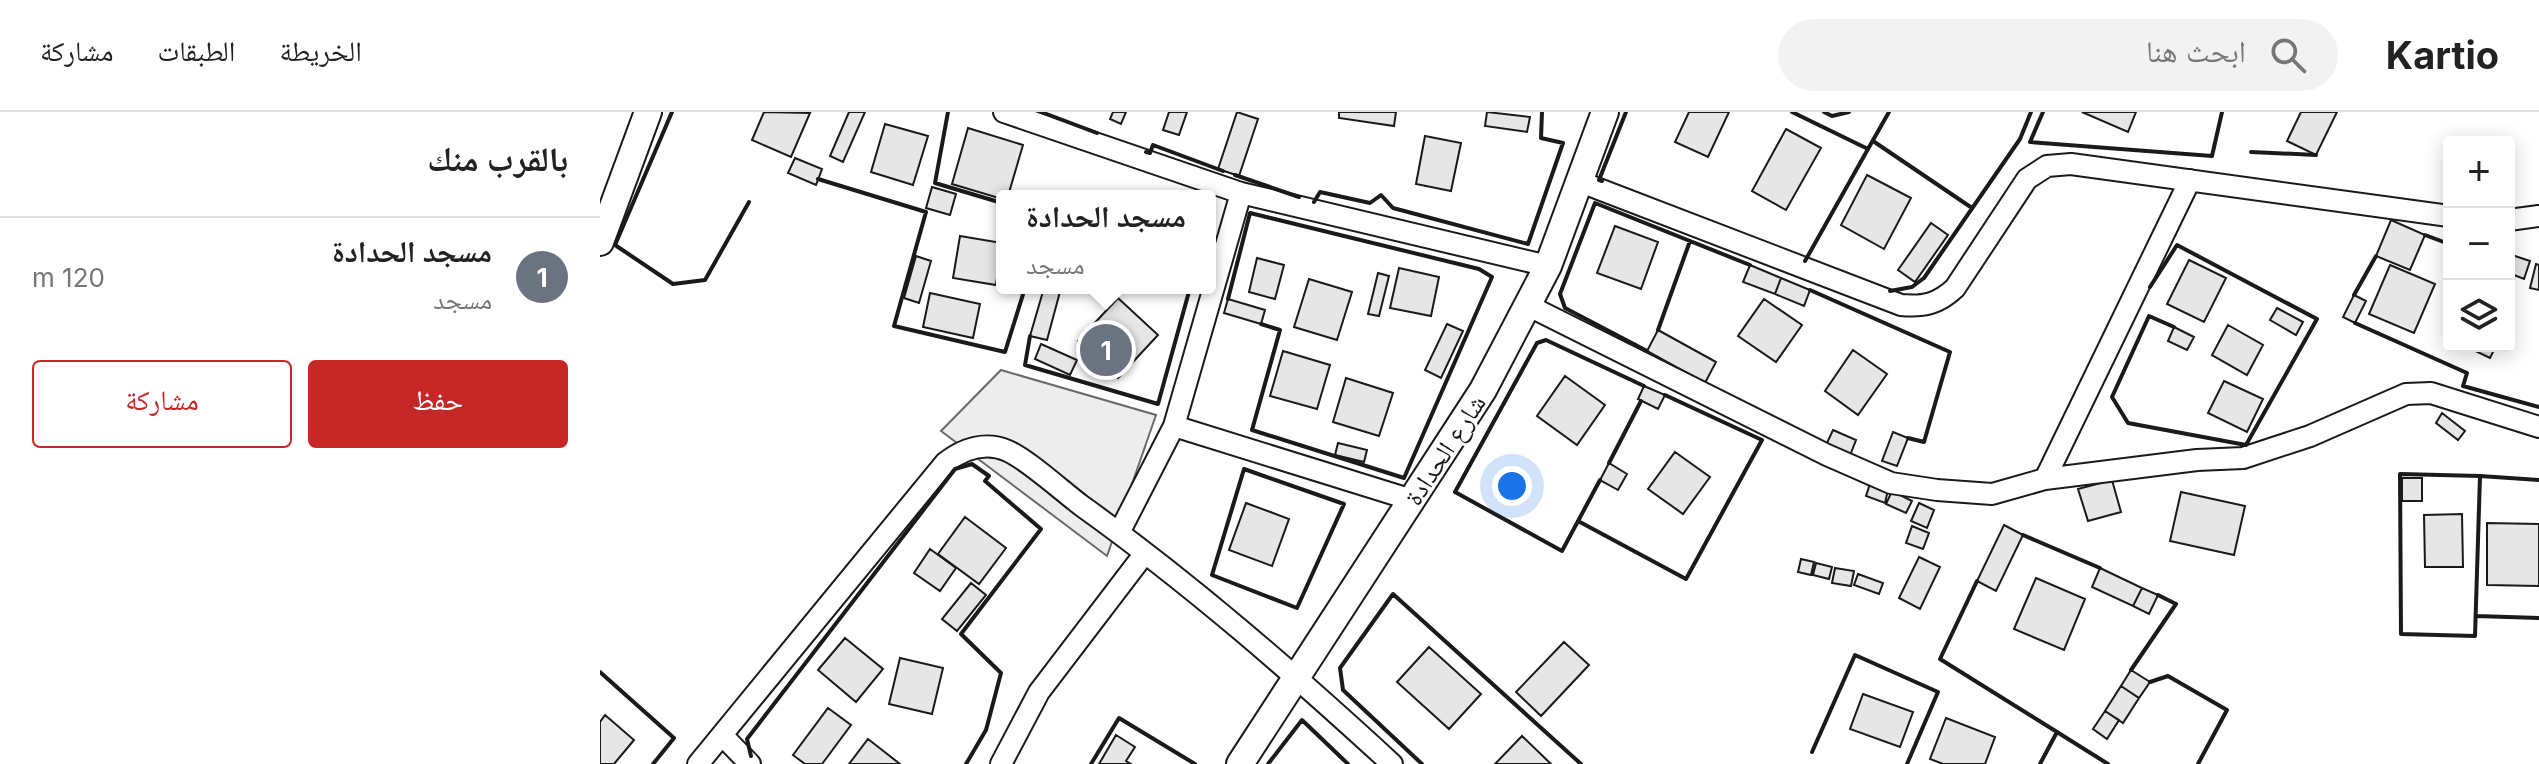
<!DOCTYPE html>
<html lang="ar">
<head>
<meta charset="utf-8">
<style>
  body { margin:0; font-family:Inter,"Noto Naskh Arabic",sans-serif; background:#f2f2f2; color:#222; direction:rtl }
  .controls { position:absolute; right:24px; top:24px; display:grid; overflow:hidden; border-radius:8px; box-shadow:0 4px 20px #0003 }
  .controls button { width:72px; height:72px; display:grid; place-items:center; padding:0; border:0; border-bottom:2px solid #e0e0e0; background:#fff; color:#222; font:40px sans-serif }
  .you { position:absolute; left:912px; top:374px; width:28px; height:28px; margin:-20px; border:6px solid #fff; border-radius:50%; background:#1a73e8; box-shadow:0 0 0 12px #1a73e833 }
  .badge { display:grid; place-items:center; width:52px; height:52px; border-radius:50%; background:#c62828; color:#fff; font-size:26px; font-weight:700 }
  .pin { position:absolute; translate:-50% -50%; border:4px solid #fff; box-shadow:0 2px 8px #0006 }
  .popup { position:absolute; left:396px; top:78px; width:220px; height:104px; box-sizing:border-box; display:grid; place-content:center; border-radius:8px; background:#fff; filter:drop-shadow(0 2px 6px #0005); font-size:26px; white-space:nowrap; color:#767676 }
  .popup b { font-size:30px; color:#222 }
  .popup::after { content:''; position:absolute; left:50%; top:100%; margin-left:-16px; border:16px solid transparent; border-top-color:#fff }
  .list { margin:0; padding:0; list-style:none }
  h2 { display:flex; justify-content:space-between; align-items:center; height:104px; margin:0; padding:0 32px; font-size:34px }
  h2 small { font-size:26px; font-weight:400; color:#767676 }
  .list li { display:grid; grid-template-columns:52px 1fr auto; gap:24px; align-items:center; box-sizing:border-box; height:120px; padding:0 32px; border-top:2px solid #e0e0e0 }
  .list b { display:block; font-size:30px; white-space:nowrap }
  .list p { margin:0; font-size:26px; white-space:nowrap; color:#767676 }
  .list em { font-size:26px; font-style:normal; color:#767676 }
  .actions { display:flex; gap:16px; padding:24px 32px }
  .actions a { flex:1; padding:18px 0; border:2px solid #c62828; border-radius:8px; text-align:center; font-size:28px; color:#c62828 }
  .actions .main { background:#c62828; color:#fff }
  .icon { flex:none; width:44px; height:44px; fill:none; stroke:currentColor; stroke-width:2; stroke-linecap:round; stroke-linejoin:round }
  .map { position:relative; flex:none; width:1939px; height:652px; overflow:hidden; direction:ltr }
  header { display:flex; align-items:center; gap:48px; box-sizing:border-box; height:112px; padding:0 40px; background:#fff; border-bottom:2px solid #e0e0e0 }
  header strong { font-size:38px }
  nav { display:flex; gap:44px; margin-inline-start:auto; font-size:28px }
  .search { width:560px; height:72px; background:#f2f2f2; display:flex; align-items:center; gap:20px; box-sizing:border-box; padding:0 28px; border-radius:44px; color:#767676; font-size:30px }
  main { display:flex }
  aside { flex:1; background:#fff }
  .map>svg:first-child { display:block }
</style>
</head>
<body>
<header>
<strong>Kartio</strong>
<div class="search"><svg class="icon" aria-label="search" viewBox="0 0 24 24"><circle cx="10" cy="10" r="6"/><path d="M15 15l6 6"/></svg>ابحث هنا</div>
<nav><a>الخريطة</a><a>الطبقات</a><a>مشاركة</a></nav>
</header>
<main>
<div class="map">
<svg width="1939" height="652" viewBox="0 0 1939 652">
  <rect width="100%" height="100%" fill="#fff"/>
  <path fill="#ededed" stroke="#6a6a6a" stroke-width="2" d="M401,258L556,303L507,444L341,319Z"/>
  <path fill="#e6e6e6" stroke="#1a1a1a" stroke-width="2" d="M164,0L210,1L191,45L152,28Z
    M249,0H265L243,50L230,44Z
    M513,0H526L521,12L510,7Z
    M569,0H587L579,23L563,18Z
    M637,0L658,7L639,64L618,57Z
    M739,0H796L794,14L739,6Z
    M887,0L930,5L927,20L885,14Z
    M1089,0H1129L1108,45L1075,30Z
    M1482,0H1536L1528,20Z
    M1701,0H1737L1716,43L1687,29Z
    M285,12L328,24L313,73L271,60Z
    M368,16L423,33L408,84L402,87L352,72Z
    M1186,17L1221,36L1186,98L1152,79Z
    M825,24L861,31L851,79L816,72Z
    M195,46L222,57L216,73L188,61Z
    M1267,63L1311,86L1284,137L1241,113Z
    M332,75L356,82L350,103L326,96Z
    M1791,108L1825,123L1810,158L1776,144Z
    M1331,111L1348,123L1315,170L1298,158Z
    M1015,114L1058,130L1041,177L997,161Z
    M360,124L402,131L396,173L353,166Z
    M1909,142L1930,149L1924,167L1909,161Z
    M316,144L331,149L319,191L304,186Z
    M657,146L684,153L675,187L649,180Z
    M1589,148L1626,166L1604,210L1567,192Z
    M1936,152L1939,153V178L1930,176Z
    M1150,153L1181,166L1175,182L1143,170Z
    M1790,153L1835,172L1814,221L1769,202Z
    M799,156L839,165L831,204L790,196Z
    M778,161L789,164L779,204L768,202Z
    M1181,166L1210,178L1204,194L1175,182Z
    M709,167L752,180L737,228L694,215Z
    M444,176H461L447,228L430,224Z
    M330,181L380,192L373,226L323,215Z
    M1754,183L1766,189L1755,211L1743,205Z
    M518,186L558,223L518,266L478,229Z
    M628,187L665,198L661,212L624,201Z
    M1164,187L1202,213L1176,250L1138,224Z
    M1677,196L1703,210L1696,223L1670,208Z
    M847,212L863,219L841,266L825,258Z
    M1628,213L1663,233L1647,263L1612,243Z
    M1574,215L1594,225L1587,238L1568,229Z
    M1058,218L1116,250L1105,271L1047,239Z
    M441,232L477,248L470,263L435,247Z
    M1865,234H1896L1890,246Z
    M1253,238L1287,262L1258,303L1225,279Z
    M683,239L730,253L717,297L670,284Z
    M965,264L1005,293L977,333L937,304Z
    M746,266L793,281L779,324L733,310Z
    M1624,269L1663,287L1647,320L1608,301Z
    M1044,274L1065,283L1058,297L1038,287Z
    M1842,301L1865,319L1858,328L1836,311Z
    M1233,318L1256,328L1249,346L1225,335Z
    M1293,320L1308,326L1297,354L1282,349Z
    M738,331L767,338L764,350L735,343Z
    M1075,340L1110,365L1083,402L1048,377Z
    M1009,351L1027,362L1018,378L1000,368Z
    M1802,366H1822V389H1802Z
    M1512,368L1521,400L1488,409L1478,377Z
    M1270,372L1288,378L1285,391L1266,384Z
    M1292,379L1312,389L1306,401L1286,392Z
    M1581,380L1645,394L1634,443L1570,429Z
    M646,391L689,407L672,454L629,438Z
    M1319,391L1334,398L1327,416L1311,409Z
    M1862,402L1863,455H1825L1824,403Z
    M365,405L406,436L379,472L338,442Z
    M1887,411L1939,412V474L1887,473Z
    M1404,413L1423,423L1396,479L1377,469Z
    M1312,414L1329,421L1323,437L1306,431Z
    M330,437L356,456L340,479L314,461Z
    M1319,445L1340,455L1320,497L1299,486Z
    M1201,447L1214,450L1211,463L1198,460Z
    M1216,451L1232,455L1229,467L1213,463Z
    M1235,456L1254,459L1251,474L1232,471Z
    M1500,456L1542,476L1533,494L1492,475Z
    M1258,462L1283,471L1279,482L1254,473Z
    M1436,466L1485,487L1464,538L1414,517Z
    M371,471L386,483L357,519L342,507Z
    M1542,476L1558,483L1549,502L1533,494Z
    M245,526L283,557L256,590L218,558Z
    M964,530L989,553L941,604L916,580Z
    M829,535L881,582L849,617L797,570Z
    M300,546L343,556L332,602L289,592Z
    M1531,558L1550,570L1539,586L1521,574Z
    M1521,574L1539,586L1523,611L1505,599Z
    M1263,582L1313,600L1300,635L1250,617Z
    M228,596L251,613L222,652H205L193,643Z
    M1505,599L1519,608L1507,627L1493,617Z
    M5,603L34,628L14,652H0V610Z
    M1346,606L1395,625L1385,652H1343L1330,647Z
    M516,623L535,635L526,649L531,652H499Z
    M922,624L951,652H895Z
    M268,627L300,652H249Z"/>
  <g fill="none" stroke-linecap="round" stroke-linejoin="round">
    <defs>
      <path id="minor" d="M404,0L641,81L948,154
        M978,69L1301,193C1324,195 1338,192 1355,176L1427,67L1447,54L1471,52L1849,104
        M1909,108L1939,104
        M929,194L1227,343L1291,371L1337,378L1392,382L1445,367L1597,348L1643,346L1710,324L1806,282L1831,281L1939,315
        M574,314L812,388
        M1445,367L1590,68
        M519,421L574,314L641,81
        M123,624L150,652
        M98,652L345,351C363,337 385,329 408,339C428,348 462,379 482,394C591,472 693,561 792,652
        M401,652L439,580L545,441"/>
      <path id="tertiary" d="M0,130L48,0
        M640,652L883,278L948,154L1005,0"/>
    </defs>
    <use href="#minor" stroke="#1a1a1a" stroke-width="24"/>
    <use href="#tertiary" stroke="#1a1a1a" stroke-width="30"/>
    <use href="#minor" stroke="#fff" stroke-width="20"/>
    <use href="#tertiary" stroke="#fff" stroke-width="26"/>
    <path stroke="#1a1a1a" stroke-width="4" d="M72,0L15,133L73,172L105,168L149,90
      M348,0L335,71L402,91
      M441,0L497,21
      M1192,0L1268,37L1289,0
      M1224,0L1232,4L1249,0
      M1443,0L1430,30L1612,44L1622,0
      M1273,29L1372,96
      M546,40L550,41L553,33L623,59
      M1651,40L1716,43
      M635,63L699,85
      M218,67L326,100L294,214L405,240L425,176
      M1002,69L999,68L1026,0
      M714,90L720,80L770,91L781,83L793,96L928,132L963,31L941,26L942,0
      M1825,123L1849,132
      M1205,149L1268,37
      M1550,175L1577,133L1717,207L1646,333L1528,311L1512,285L1549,204L1574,215
      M1210,178L1350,240L1324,330L1308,326
      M1290,179L1312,175L1324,166L1420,27L1431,0
      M1754,183L1776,144
      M628,187L650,101L879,157L892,165L804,366L652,318L680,218L661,212
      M1755,211L1867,261L1863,274L1939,295
      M1058,218L1090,129
      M430,224L425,253L558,292L590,176
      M1047,239L965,196L960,182L995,91L1150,153
      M1009,351L1041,289
      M644,357L744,392L697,496L612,463Z
      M1800,362L1880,364L1875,524L1801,522Z
      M1880,364L1939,368
      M1000,368L962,439L855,380L937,231L946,228L1044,274
      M978,409L1086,467L1162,328L1065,283
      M1423,423L1500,456
      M1377,469L1340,547L1457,620L1440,652
      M1876,504L1939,506
      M1531,558L1576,492L1558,483
      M0,560L74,626L53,652
      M1550,570L1568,564L1627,598L1598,652
      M1457,620L1508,652
      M1212,640L1255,543L1338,580L1307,652
      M151,644L147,627L355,357L372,352L389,364L385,369L441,417L361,522L401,561L386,618L366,652
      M491,652L519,606L595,652
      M668,652L702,608L748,652
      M822,652L743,578L740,556L793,482L981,652"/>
  </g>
  <g text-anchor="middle" stroke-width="6" stroke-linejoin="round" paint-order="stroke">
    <g font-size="26" fill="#1a1a1a" stroke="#fff">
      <text transform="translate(845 338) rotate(-57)" y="9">شارع الحدادة</text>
    </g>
  </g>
</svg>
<div class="controls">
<button>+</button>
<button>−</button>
<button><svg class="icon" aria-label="layers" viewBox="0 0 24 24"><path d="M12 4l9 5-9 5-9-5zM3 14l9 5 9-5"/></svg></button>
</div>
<div class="you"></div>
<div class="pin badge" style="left:506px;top:238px;background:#6b7280">1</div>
<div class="popup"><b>مسجد الحدادة</b>مسجد</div>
</div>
<aside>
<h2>بالقرب منك<small></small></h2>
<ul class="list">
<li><span class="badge" style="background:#6b7280">1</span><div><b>مسجد الحدادة</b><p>مسجد</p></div><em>120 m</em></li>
</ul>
<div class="actions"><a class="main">حفظ</a><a>مشاركة</a></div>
</aside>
</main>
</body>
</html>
